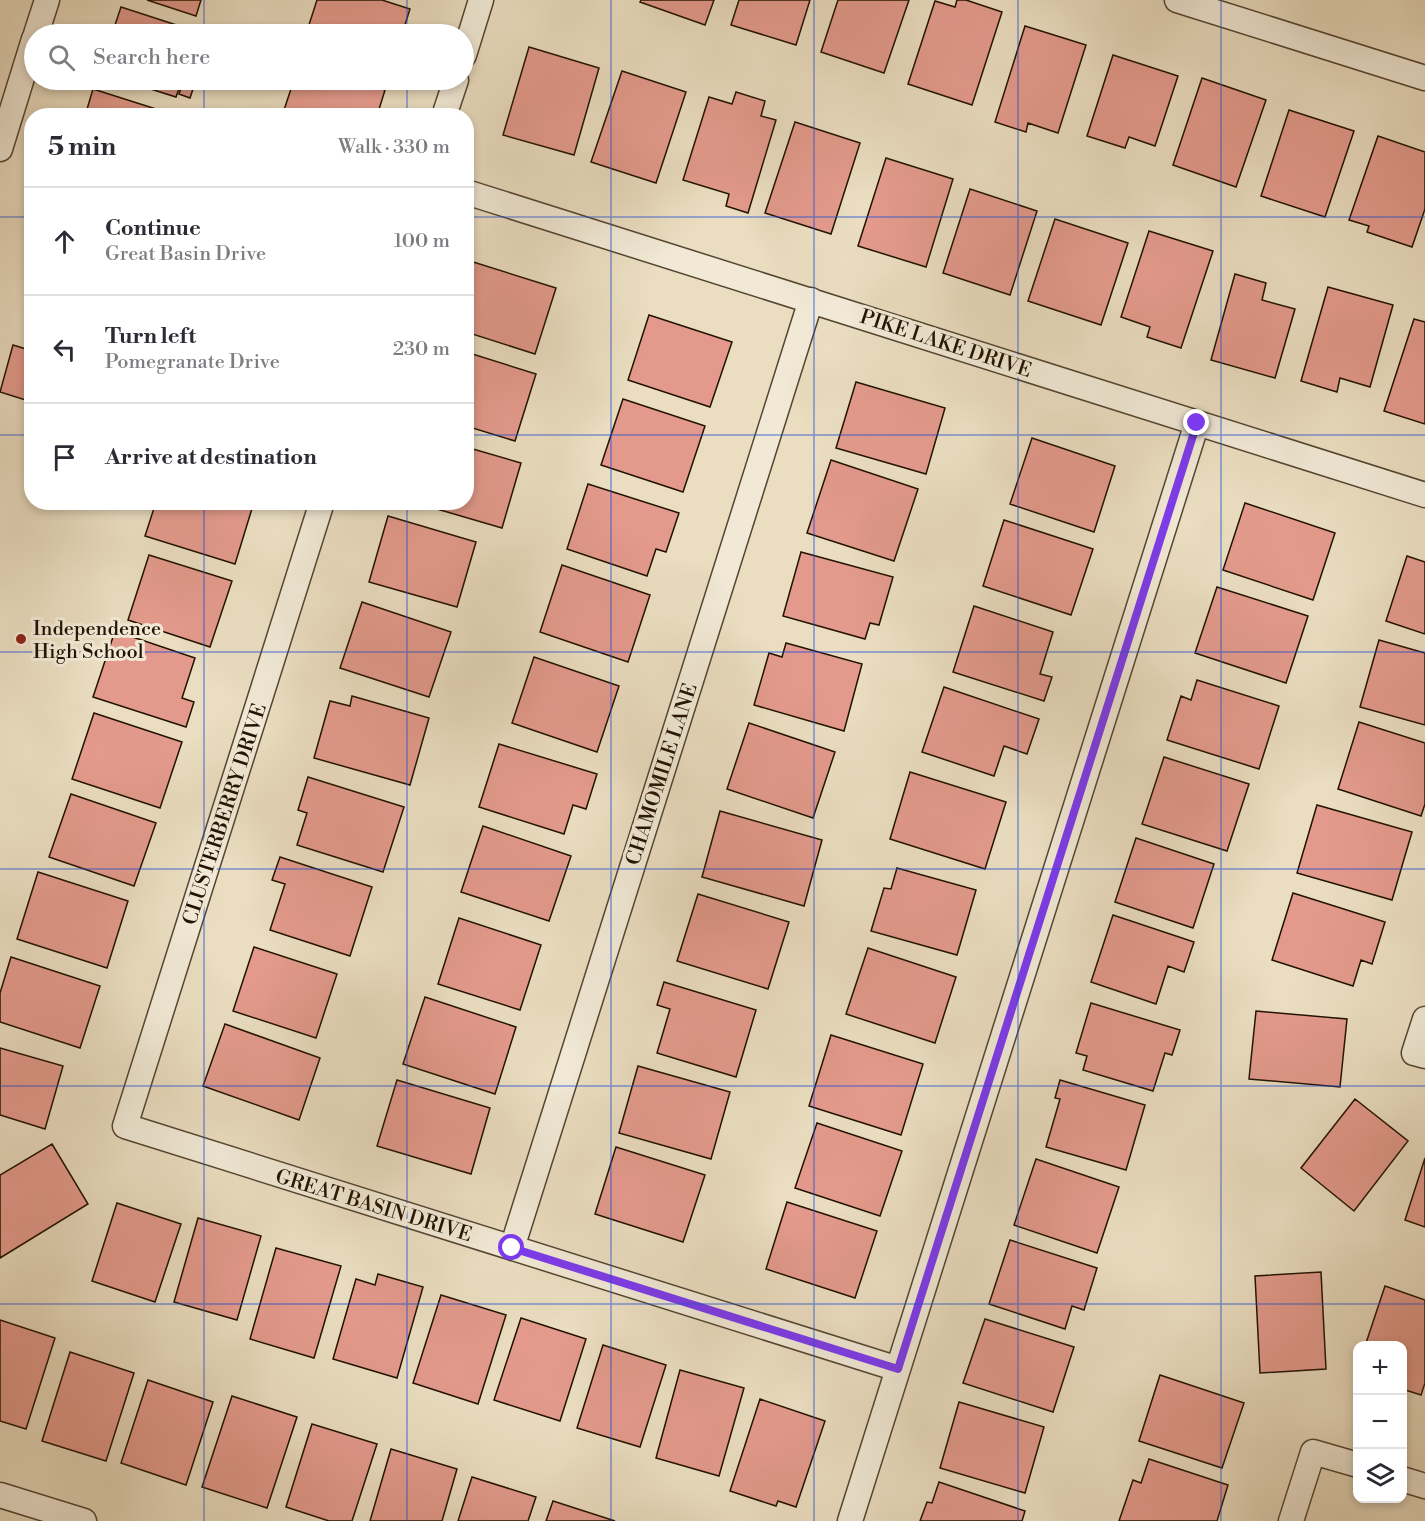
<!DOCTYPE html>
<html lang="en">
<head>
<meta charset="utf-8">
<style>
  body { margin:0; font-family:"Libre Bodoni",serif; background:#f2f2f3; color:#2b2b33 }
  .controls { position:absolute; right:18px; bottom:18px; display:grid; overflow:hidden; border-radius:12px; box-shadow:0 3px 9px #0003 }
  .controls button { width:54px; height:54px; display:grid; place-items:center; padding:0; border:0; border-bottom:2px solid #e1e1e2; background:#fff; color:#2b2b33; font:30px sans-serif }
  .stop { position:absolute; width:18px; height:18px; margin:-14px; border:4px solid #7c3aed; border-radius:50%; background:#fff }
  .stop.end { background:#7c3aed; border-color:#fff; box-shadow:0 2px 6px #0008 }
  .list { margin:0; padding:0; list-style:none }
  h2 { display:flex; justify-content:space-between; align-items:center; height:78px; margin:0; padding:0 24px; font-size:26px }
  h2 small { font-size:20px; font-weight:400; color:#7c7c81 }
  .list li { display:grid; grid-template-columns:39px 1fr auto; gap:18px; align-items:center; box-sizing:border-box; height:108px; padding:0 24px; border-top:2px solid #e1e1e2 }
  .list b { display:block; font-size:22px; white-space:nowrap }
  .list p { margin:0; font-size:20px; white-space:nowrap; color:#7c7c81 }
  .list em { font-size:20px; font-style:normal; color:#7c7c81 }
  .icon { flex:none; width:33px; height:33px; fill:none; stroke:currentColor; stroke-width:2; stroke-linecap:round; stroke-linejoin:round }
  .map { position:relative; flex:none; width:1425px; height:1521px; overflow:hidden }
  .search { position:absolute; background:#fff; box-shadow:0 3px 9px #0003; left:24px; top:24px; width:450px; height:66px; display:flex; align-items:center; gap:15px; box-sizing:border-box; padding:0 21px; border-radius:33px; color:#7c7c81; font-size:22px }
  .panel { position:absolute; background:#fff; box-shadow:0 3px 9px #0003; left:24px; top:108px; width:450px; height:402px; border-radius:24px }
  .map>svg:first-child { display:block }
</style>
</head>
<body>
<div class="map">
<svg width="1425" height="1521" viewBox="0 0 1425 1521">
  <rect width="100%" height="100%" fill="#eaddc0"/>
  <filter id="stains"><feTurbulence type="fractalNoise" baseFrequency=".00333" numOctaves="4"/><feColorMatrix values="0 0 0 0 .2 0 0 0 0 .09 0 0 0 0 .02 0 0 0 .5 -.17"/></filter>
  <radialGradient id="worn" r=".72"><stop offset=".6" stop-color="#630" stop-opacity="0"/><stop offset="1" stop-color="#630" stop-opacity=".3"/></radialGradient>
  <path fill="#e39a8c" stroke="#221201" stroke-width="1.5" d="M147,0H201L196,16Z
    M317,0H382L410,9L402,34H306Z
    M641,0H714L705,25L640,2Z
    M739,0H810L796,45L731,25Z
    M838,0H909L884,73L821,52Z
    M957,0H966L1002,12L972,105L908,84L935,1L955,7Z
    M121,7L198,32L197,34H112Z
    M1025,26L1086,45L1058,133L1028,123L1026,132L995,122Z
    M529,47L599,68L574,155L503,135Z
    M1113,55L1178,76L1155,146L1129,137L1125,148L1087,136Z
    M622,71L686,92L656,183L591,162Z
    M1202,78L1266,100L1236,187L1173,165Z
    M122,80H182L176,97Z
    M184,80H196L190,98L179,94Z
    M294,80H351L385,90L377,116H282Z
    M93,89L178,116H85Z
    M736,92L765,101L761,116L776,120L748,213L726,206L729,194L683,180L709,97L732,104Z
    M1289,110L1354,131L1325,217L1261,196Z
    M795,122L860,143L831,234L765,213Z
    M1378,136L1425,152V209L1412,247L1367,232L1369,226L1349,220Z
    M886,158L953,179L926,267L858,246Z
    M970,189L1037,211L1010,295L943,273Z
    M1055,219L1128,243L1101,325L1028,301Z
    M1149,231L1213,251L1181,348L1147,337L1150,327L1121,317Z
    M470,261L556,288L535,354L466,332V272Z
    M1235,274L1266,283L1262,300L1295,309L1275,378L1211,360Z
    M32,285V308L25,306Z
    M1328,287L1393,305L1370,387L1340,378L1337,392L1301,381Z
    M649,315L732,342L710,407L628,380Z
    M1414,319L1425,322V424L1384,411Z
    M31,332H32V402L0,392L13,345L26,349Z
    M466,352L536,374L515,441L466,426Z
    M856,382L945,408L926,474L836,448Z
    M623,399L705,426L683,492L601,465Z
    M1032,438L1115,466L1094,532L1010,504Z
    M466,447L521,463L502,528L413,502H466Z
    M831,460L918,489L894,561L807,533Z
    M588,484L679,513L666,552L656,549L647,576L567,549Z
    M156,502H254L235,564L145,536Z
    M1245,503L1335,533L1313,600L1223,570Z
    M388,516L476,542L457,607L369,582Z
    M1004,520L1093,549L1071,615L983,586Z
    M801,552L893,577L879,625L870,623L865,639L783,616Z
    M149,555L232,581L210,647L128,620Z
    M1407,556L1425,562V634L1386,621Z
    M562,565L650,595L628,662L540,632Z
    M1217,587L1308,616L1286,683L1195,653Z
    M362,602L451,632L429,697L340,668Z
    M974,606L1053,632L1040,674L1052,677L1044,701L953,672Z
    M115,631L195,658L182,698L194,702L186,727L93,697Z
    M1379,640L1425,653V725L1360,707Z
    M786,643L862,664L844,731L754,705L769,653L782,657Z
    M534,657L619,686L597,752L512,723Z
    M1197,680L1279,706L1259,769L1167,740L1181,696L1191,700Z
    M944,687L1039,719L1027,754L1004,746L994,776L922,752Z
    M352,696L429,718L410,785L314,758L330,701L350,706Z
    M94,713L182,742L160,808L72,779Z
    M1359,722L1425,743V804L1421,816L1338,789Z
    M749,723L835,752L813,818L727,789Z
    M499,744L597,774L586,809L573,805L564,834L479,807Z
    M1164,757L1249,784L1227,851L1142,824Z
    M910,772L1006,802L985,869L890,839Z
    M308,777L404,807L383,872L297,845L307,813L298,810Z
    M71,794L156,823L134,886L49,857Z
    M1317,805L1412,832L1392,900L1297,873Z
    M720,811L822,840L804,906L702,877Z
    M483,826L571,856L549,921L461,892Z
    M1136,838L1214,864L1193,928L1115,902Z
    M280,857L372,887L350,956L270,930L285,884L272,880Z
    M897,868L976,890L957,955L871,931L884,888L891,889Z
    M38,872L128,901L107,968L17,939Z
    M1293,893L1385,922L1372,964L1361,960L1353,986L1272,960Z
    M698,894L789,922L768,989L677,961Z
    M1113,915L1194,942L1184,972L1168,966L1156,1004L1091,982Z
    M459,918L541,945L520,1010L438,984Z
    M254,947L337,974L316,1038L233,1011Z
    M868,948L956,977L935,1043L846,1014Z
    M11,957L100,986L80,1048L0,1022V993Z
    M664,982L756,1010L736,1077L657,1053L670,1009L657,1005Z
    M425,997L516,1027L495,1094L403,1064Z
    M1091,1003L1180,1030L1172,1055L1165,1053L1153,1091L1083,1070L1087,1056L1076,1053Z
    M1256,1011L1347,1019L1340,1087L1249,1079Z
    M225,1024L320,1058L299,1120L203,1086Z
    M831,1035L923,1064L901,1135L809,1106Z
    M0,1048L63,1066L45,1129L0,1115Z
    M638,1066L730,1092L711,1159L619,1133Z
    M397,1080L490,1108L471,1174L377,1146Z
    M1060,1080L1145,1105L1126,1170L1046,1147L1060,1099L1055,1098Z
    M1355,1099L1408,1141L1354,1211L1301,1168Z
    M817,1123L902,1151L880,1216L795,1188Z
    M52,1144L88,1204L0,1258V1175Z
    M616,1147L705,1175L683,1242L595,1214Z
    M1425,1158V1227L1405,1220Z
    M1036,1159L1119,1187L1097,1253L1014,1225Z
    M787,1202L877,1231L855,1298L766,1269Z
    M117,1203L181,1224L155,1302L92,1281Z
    M198,1218L261,1236L237,1320L174,1302Z
    M1010,1240L1097,1268L1084,1310L1072,1306L1065,1329L989,1304Z
    M276,1248L341,1266L314,1358L250,1339Z
    M1321,1272L1326,1369L1260,1373L1255,1276Z
    M378,1274L423,1287L397,1378L333,1359L356,1279L375,1285Z
    M1385,1286L1425,1300V1383L1421,1395L1402,1389V1346H1365Z
    M441,1295L506,1315L478,1404L413,1383Z
    M521,1318L586,1339L560,1421L494,1400Z
    M985,1319L1074,1347L1053,1412L963,1383Z
    M0,1320L55,1338L26,1429L0,1421Z
    M603,1345L666,1365L640,1447L577,1428Z
    M70,1352L134,1373L106,1461L42,1441Z
    M680,1370L744,1388L719,1476L656,1458Z
    M1160,1375L1244,1403L1222,1468L1139,1441Z
    M148,1380L213,1402L186,1485L121,1463Z
    M232,1396L297,1417L267,1508L202,1487Z
    M760,1399L825,1421L796,1507L778,1501L776,1506L730,1491Z
    M959,1402L1044,1427L1025,1493L940,1468Z
    M312,1424L377,1444L352,1521H329L286,1507Z
    M391,1449L457,1469L442,1521H370Z
    M1149,1459L1228,1485L1217,1521H1119L1133,1480L1141,1483Z
    M472,1477L536,1497L528,1521H458Z
    M939,1482L1025,1511L1022,1521H920L927,1502L932,1503Z
    M553,1501L615,1521H546Z"/>
  <g fill="none" stroke-linecap="round" stroke-linejoin="round">
    <defs>
      <path id="minor" d="M1177,0L1425,78
        M36,34L47,0
        M464,55L481,0
        M444,116L456,80
        M0,149L34,39
        M466,192L1425,495
        M322,502L125,1126L898,1369
        M1425,1019L1414,1053L1425,1056
        M512,1248L811,300
        M1402,1479L1425,1486
        M0,1495L84,1521
        M850,1521L1197,423
        M1291,1521L1313,1452L1358,1465"/>
    </defs>
    <use href="#minor" stroke="#544531" stroke-width="27"/>
    <use href="#minor" stroke="#f1e9d6" stroke-width="24"/>
  </g>
  <g fill="none" stroke-linecap="round" stroke-linejoin="round">
    <path stroke="#7c3aed" stroke-width="8" d="M512,1248L898,1369L1197,423"/>
  </g>
  <path fill="none" stroke="#1d4ed8" stroke-width="1.5" stroke-opacity="0.55" d="M204,0V34M407,0V34M611,0V1521M814,0V1521M1018,0V1521M1221,0V1521M204,80V116M407,80V116M0,217H32M466,217H1425M0,435H32M466,435H1425M204,502V1521M407,502V1521M0,652H1425M0,869H1425M0,1086H1425M0,1304H1425"/>
  <circle fill="#8f2418" stroke="#f1e9d6" stroke-width="2" cx="21" cy="639" r="6"/>
  <g text-anchor="middle" stroke-width="6" stroke-linejoin="round" paint-order="stroke">
    <g font-size="20" fill="#221201" stroke="#f1e9d6">
      <text transform="translate(946 343) rotate(18)" y="7">PIKE LAKE DRIVE</text>
      <text transform="translate(661 774) rotate(-72)" y="7">CHAMOMILE LANE</text>
      <text transform="translate(224 814) rotate(-72)" y="7">CLUSTERBERRY DRIVE</text>
      <text transform="translate(374 1205) rotate(17)" y="7">GREAT BASIN DRIVE</text>
    </g>
    <g font-size="20" fill="#221201" stroke="#f1e9d6" text-anchor="start">
      <text x="33" y="635">Independence<tspan x="33" dy="23">High School</tspan></text>
    </g>
  </g>
  <rect width="100%" height="100%" filter="url(#stains)"/>
  <rect width="100%" height="100%" fill="url(#worn)"/>
</svg>
<div class="controls">
<button>+</button>
<button>−</button>
<button><svg class="icon" aria-label="layers" viewBox="0 0 24 24"><path d="M12 4l9 5-9 5-9-5zM3 14l9 5 9-5"/></svg></button>
</div>
<div class="stop" style="left:512px;top:1248px"></div>
<div class="stop end" style="left:1197px;top:423px"></div>
<div class="search"><svg class="icon" aria-label="search" viewBox="0 0 24 24"><circle cx="10" cy="10" r="6"/><path d="M15 15l6 6"/></svg>Search here</div>
<section class="panel">
<h2>5 min<small>Walk · 330 m</small></h2>
<ul class="list">
<li><svg class="icon" aria-label="ahead" viewBox="0 0 24 24"><path d="M12 20V5M6 11l6-6 6 6"/></svg><div><b>Continue</b><p>Great Basin Drive</p></div><em>100 m</em></li>
<li><svg class="icon" aria-label="left" viewBox="0 0 24 24"><path d="M17 20v-9H6M10 6l-5 5 5 5"/></svg><div><b>Turn left</b><p>Pomegranate Drive</p></div><em>230 m</em></li>
<li><svg class="icon" aria-label="arrive" viewBox="0 0 24 24"><path d="M6 21V4h12l-3 4 3 4H6"/></svg><div><b>Arrive at destination</b></div></li>
</ul>
</section>
</div>
</body>
</html>
